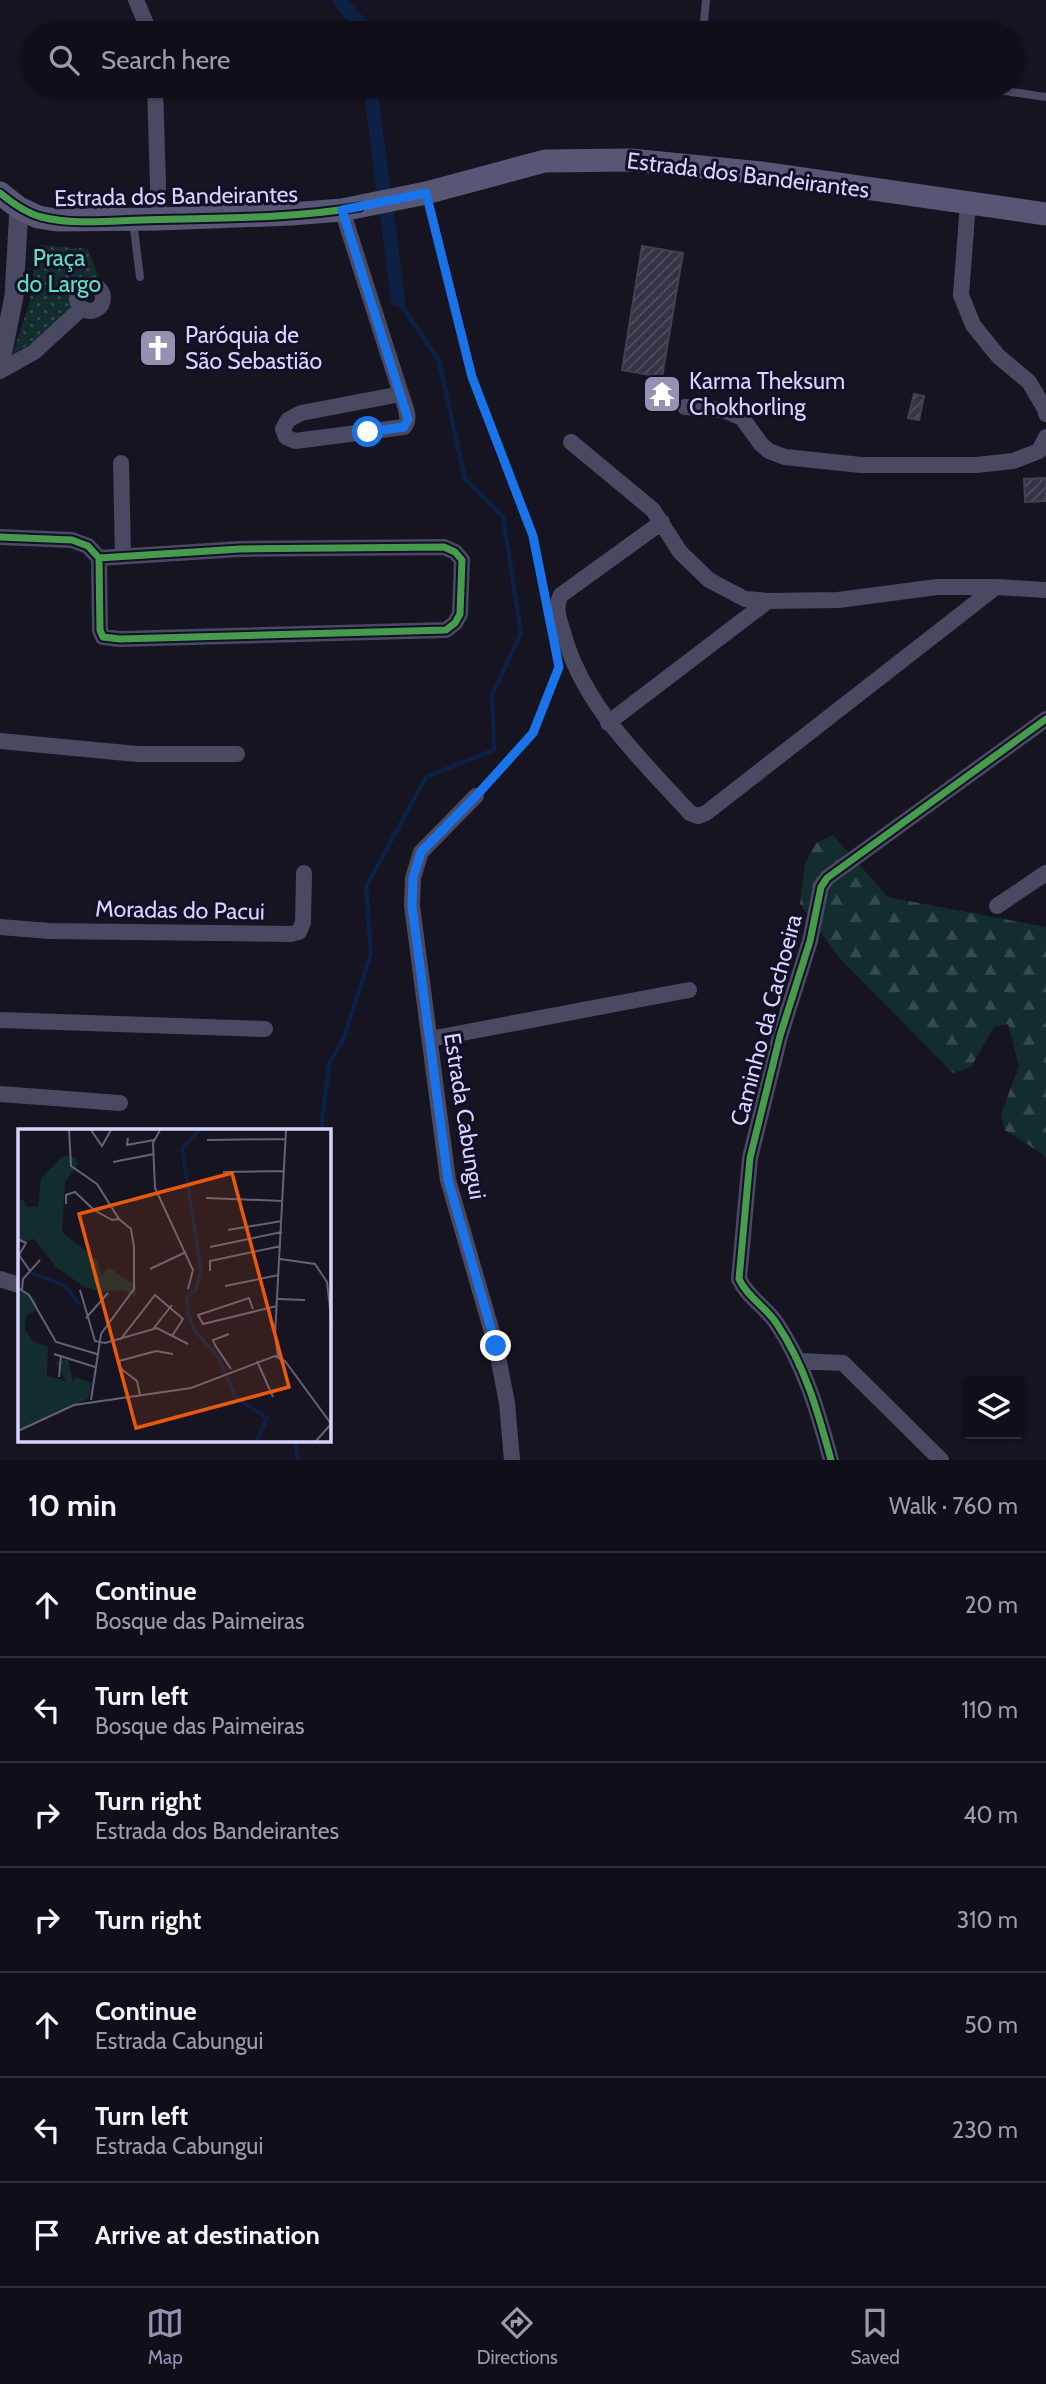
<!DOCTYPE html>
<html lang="en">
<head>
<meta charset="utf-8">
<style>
  body { margin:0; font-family:Cabin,sans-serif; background:#1e1d26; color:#f1f3f6 }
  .controls { position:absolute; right:21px; bottom:21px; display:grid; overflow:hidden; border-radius:7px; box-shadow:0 2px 5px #0004 }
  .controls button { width:63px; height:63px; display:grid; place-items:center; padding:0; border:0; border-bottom:2px solid #302f38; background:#100f19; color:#f1f3f6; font:35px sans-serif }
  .stop { position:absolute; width:21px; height:21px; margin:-16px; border:5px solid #1a73e8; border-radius:50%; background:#fff }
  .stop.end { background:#1a73e8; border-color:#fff; box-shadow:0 2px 7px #0008 }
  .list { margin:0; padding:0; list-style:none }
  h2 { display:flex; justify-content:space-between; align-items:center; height:91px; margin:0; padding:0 28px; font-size:30px }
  h2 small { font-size:23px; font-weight:400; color:#9c9ca2 }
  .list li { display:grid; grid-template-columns:46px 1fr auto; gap:21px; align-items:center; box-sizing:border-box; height:105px; padding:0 28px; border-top:2px solid #302f38 }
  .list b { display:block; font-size:26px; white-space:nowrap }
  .list p { margin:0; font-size:23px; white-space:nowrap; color:#9c9ca2 }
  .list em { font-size:23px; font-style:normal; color:#9c9ca2 }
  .icon { flex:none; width:38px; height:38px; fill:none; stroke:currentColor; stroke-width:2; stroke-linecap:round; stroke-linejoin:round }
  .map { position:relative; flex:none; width:1046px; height:1460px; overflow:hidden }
  .search { position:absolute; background:#100f19; box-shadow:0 2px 5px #0004; left:21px; right:21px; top:21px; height:77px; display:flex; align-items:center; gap:18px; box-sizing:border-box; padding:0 24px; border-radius:38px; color:#9c9ca2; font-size:26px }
  .sheet { height:826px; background:#100f19 }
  nav { display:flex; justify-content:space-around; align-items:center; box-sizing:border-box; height:98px; border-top:2px solid #302f38; background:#100f19; font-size:19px; color:#9c9ca2 }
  nav a { display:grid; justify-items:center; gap:4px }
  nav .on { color:#9591b1 }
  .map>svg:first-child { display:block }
</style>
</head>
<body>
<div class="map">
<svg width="1046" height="1460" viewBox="0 0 1046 1460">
  <defs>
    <pattern id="grass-dots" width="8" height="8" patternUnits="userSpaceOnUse" patternTransform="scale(1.75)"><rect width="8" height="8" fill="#132c2d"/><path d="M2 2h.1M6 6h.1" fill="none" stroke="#354a4c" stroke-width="1.8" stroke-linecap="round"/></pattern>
    <pattern id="forest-firs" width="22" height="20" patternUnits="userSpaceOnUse" patternTransform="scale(1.75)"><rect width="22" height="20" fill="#132c2d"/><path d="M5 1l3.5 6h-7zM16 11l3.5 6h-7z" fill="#354a4c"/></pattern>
    <pattern id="building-hatch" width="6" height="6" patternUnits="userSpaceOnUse" patternTransform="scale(1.75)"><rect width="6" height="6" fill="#343243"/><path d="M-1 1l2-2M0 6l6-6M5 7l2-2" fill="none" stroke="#514f5f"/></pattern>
  </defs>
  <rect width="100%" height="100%" fill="#161421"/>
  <path fill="url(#grass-dots)" d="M40,245L88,249L100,283C82,279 73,289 73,306L35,341L13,354L30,301L36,247Z"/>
  <path fill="url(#forest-firs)" d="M833,835L888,897L1046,927V1161L1044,1155L1005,1130L1001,1114L1019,1066L1008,1024L994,1027L971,1067L953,1073L840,959L800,904L805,863L816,843Z"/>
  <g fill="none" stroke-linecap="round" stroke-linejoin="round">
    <path stroke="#0d2144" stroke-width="4.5" d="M321,1131L329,1064L344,1038L371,953L366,887L426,777L494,750L492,695L521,633L503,517L465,479L439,361L398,300
      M295,1441L298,1460"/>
    <path stroke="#0d2144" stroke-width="14" d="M339,0L362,26L363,33
      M370,86L398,300"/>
  </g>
  <path fill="url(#building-hatch)" stroke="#433f54" stroke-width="2" d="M642,246L683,253L662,377L622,370Z
    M914,394L924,396L919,420L908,418Z
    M1046,478V501L1025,502L1024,479Z"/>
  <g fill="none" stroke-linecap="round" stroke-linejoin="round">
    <path stroke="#44505f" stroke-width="2.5" stroke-dasharray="3.5 5" stroke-linecap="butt" d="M430,210L472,377L533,536L544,596
      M486,785L533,733L559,667"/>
    <path stroke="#4a4962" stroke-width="8" d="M703,33L706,0
      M970,86L1046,97
      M133,221L140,277"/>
    <path stroke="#4a4962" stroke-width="16" d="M136,0L150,33
      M155,86L159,219
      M968,203L961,295L973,325L998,356L1029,382L1045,409L1046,414
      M342,210L401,394C404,404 412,419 404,427L295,441L286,437L283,429L288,420L301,413L401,394
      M77 298a13 13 0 1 1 26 0a13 13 0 1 1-26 0Z
      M0,371L34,352L82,308
      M685,407L723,410L742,418L761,444L769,451L785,457L861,465H977L1013,461L1039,451L1046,437
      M571,442L653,510L680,552L709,580L745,599L768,601L838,600L937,587H996L1046,590
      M121,463L123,556
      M662,522L561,595C554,608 559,619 563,632C583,706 640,758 690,813L698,816L706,813L996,587
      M0,537L72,540L88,546L99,558L100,630L103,637L120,639L446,630L455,623L460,614L462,560L455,552L444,547L240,549L99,558
      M608,723L768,601
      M0,741L137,754H237
      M476,796L421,852L413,878L412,906L448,1180L496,1346L507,1403L512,1460
      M997,906L1046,873
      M0,927L49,931L291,934L299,932L303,922L304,873
      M0,1020L265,1029
      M430,1039L689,990
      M0,1094L120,1103
      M0,1279L19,1285
      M799,1361L843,1363L941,1460
      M831,1460C818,1412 805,1366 777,1324C766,1307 748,1298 739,1279L750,1158L780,1036L810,941L821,887L827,878L1046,719"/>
    <path stroke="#4a4962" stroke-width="19" d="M0,366L14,296L19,208"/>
    <path stroke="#575674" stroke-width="23" d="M0,193L19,208L38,217L57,220L159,219L291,214L342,210L426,193L545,161L631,160L761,173L1046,214"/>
    <defs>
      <path id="cycleway" d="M0,193C12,203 26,213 41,217C73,225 109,221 142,220C214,218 289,219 360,207
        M0,537L72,540L88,546L99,558L100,630L103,637L120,639L446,630L455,623L460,614L462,560L455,552L444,547L240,549L99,558
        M831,1460C818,1412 805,1366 777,1324C766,1307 748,1298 739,1279L750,1158L780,1036L810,941L821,887L827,878L1046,719"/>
    </defs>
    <use href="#cycleway" stroke="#130f26" stroke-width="11"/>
    <use href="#cycleway" stroke="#469c4c" stroke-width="7"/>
  </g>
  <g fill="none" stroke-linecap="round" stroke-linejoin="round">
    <path stroke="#1a73e8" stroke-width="9" d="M368,432L404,427L408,419L342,210L426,193L472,377L533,536L559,667L533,733L476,796L421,852L413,878L412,906L448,1180L496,1346"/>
  </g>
  <defs>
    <symbol id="church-square" viewBox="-11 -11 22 22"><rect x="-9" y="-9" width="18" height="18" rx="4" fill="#9591b1" stroke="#130f26"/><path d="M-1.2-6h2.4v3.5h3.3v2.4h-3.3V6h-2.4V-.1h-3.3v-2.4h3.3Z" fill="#fff"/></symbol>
    <symbol id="temple-square" viewBox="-11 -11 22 22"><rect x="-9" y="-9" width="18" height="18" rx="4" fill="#9591b1" stroke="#130f26"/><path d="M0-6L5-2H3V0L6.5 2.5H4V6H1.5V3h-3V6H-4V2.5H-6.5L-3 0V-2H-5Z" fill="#fff"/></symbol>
  </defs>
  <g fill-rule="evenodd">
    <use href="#church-square" x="136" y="326" width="44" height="44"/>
    <use href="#temple-square" x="640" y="372" width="44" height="44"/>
  </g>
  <g text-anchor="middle" stroke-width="6" stroke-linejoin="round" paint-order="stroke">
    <g font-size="23" fill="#d9d4ff" stroke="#130f26">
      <text transform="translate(748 175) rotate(7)" y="8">Estrada dos Bandeirantes</text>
      <text transform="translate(176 196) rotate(-1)" y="8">Estrada dos Bandeirantes</text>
      <text transform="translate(180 910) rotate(1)" y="8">Moradas do Pacui</text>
      <text transform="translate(766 1020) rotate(-75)" y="8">Caminho da Cachoeira</text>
      <text transform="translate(465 1116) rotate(81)" y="8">Estrada Cabungui</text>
    </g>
    <g font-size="23" fill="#5fe0c0" stroke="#130f26">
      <text x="59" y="266">Praça<tspan x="59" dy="26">do Largo</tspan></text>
    </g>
    <g font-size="23" fill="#d9d4ff" stroke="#130f26" text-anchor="start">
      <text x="185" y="343">Paróquia de<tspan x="185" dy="26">São Sebastião</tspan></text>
      <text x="689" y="389">Karma Theksum<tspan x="689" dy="26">Chokhorling</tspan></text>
    </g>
  </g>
  <g transform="translate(18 1129)">
    <rect width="313" height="313" fill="#161421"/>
    <path d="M45,27L57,28L60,35L47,53L44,103L80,132L83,147L90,138L119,157L117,168L106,161L82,163L65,157L38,138L16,110L0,114L2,73L4,69L9,78L20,77L23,49ZM0,156L18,171L19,181L8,187L7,201L15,212L30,218L29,247L48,252L37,233L50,230L55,252L58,248L73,254L71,269L0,301Z" fill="#132c2d"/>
    <path fill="none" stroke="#0d2144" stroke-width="3.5" d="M182,1L164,19L183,142L178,161L169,167L170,185L177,202L201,229M13,144L48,157L61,176M201,229L217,268L249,289L239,312"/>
    <path fill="none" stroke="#64617a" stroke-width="2" d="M51,1L53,37L79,55L101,90L113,100L116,118V160L83,205L73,271M73,1L84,17L93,1M142,1L135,14L137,59L175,141L170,160M110,9L109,16L136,11M189,11L267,10M95,33L136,25M205,43L266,42M188,69L265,72M48,75V66L57,63L76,81L94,91L101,90M210,101L264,92M0,110L8,114L1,126L12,142M192,118L264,103M262,130L297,135L309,153L314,197M132,140L168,123M192,142V132L263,117M207,157L261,146M0,159L11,166L38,213L79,225M4,161L5,150L22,131M62,161L77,212L87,214L139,199L170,215M260,170L287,171M235,180L231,169L180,186L185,195L259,177M68,189L90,164M135,200L154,176M102,211L137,166L165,190L154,207M197,216L213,240M197,216L195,211L211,205M36,225L77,238M260,228L257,206L268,1M239,232L255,268M41,248L43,226M122,266L119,252L102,239L101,232L138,222L155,225M0,302L56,276L173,259L257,227L267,232L314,296M298,312L313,295"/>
    <path fill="#e8590c" fill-opacity="0.15" stroke="#e8590c" stroke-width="3.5" d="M214,44L271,258L118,299L61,85Z"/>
    <rect width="313" height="313" fill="none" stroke="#d9d4ff" stroke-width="3.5"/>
  </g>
</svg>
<div class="controls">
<button><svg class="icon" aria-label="layers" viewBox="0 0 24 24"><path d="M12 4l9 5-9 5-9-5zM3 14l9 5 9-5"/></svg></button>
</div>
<div class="stop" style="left:368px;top:432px"></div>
<div class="stop end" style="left:496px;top:1346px"></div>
<div class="search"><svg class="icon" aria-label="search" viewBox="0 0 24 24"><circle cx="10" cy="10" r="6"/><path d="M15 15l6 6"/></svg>Search here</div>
</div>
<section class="sheet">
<h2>10 min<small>Walk · 760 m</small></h2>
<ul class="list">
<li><svg class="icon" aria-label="ahead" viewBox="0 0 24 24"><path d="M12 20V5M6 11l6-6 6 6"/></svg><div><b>Continue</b><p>Bosque das Paimeiras</p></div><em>20 m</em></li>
<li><svg class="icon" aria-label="left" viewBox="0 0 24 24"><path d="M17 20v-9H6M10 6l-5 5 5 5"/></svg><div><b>Turn left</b><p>Bosque das Paimeiras</p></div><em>110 m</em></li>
<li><svg class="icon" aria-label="right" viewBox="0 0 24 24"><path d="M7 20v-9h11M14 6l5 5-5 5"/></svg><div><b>Turn right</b><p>Estrada dos Bandeirantes</p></div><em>40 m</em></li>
<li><svg class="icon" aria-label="right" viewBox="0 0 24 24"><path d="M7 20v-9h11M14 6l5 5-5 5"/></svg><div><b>Turn right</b></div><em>310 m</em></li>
<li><svg class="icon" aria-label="ahead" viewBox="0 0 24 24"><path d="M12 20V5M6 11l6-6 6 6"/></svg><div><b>Continue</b><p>Estrada Cabungui</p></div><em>50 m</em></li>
<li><svg class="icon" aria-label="left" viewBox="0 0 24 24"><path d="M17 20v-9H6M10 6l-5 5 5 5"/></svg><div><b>Turn left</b><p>Estrada Cabungui</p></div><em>230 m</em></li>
<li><svg class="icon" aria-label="arrive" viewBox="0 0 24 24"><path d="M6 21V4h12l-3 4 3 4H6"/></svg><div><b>Arrive at destination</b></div></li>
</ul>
</section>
<nav>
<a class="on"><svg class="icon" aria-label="map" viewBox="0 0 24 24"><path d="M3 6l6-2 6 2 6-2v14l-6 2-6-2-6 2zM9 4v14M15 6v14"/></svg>Map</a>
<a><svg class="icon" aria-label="directions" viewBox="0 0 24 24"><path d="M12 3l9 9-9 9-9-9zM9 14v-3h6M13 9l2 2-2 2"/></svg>Directions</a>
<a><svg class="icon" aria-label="saved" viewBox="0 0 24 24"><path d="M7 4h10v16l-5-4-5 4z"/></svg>Saved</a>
</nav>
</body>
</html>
